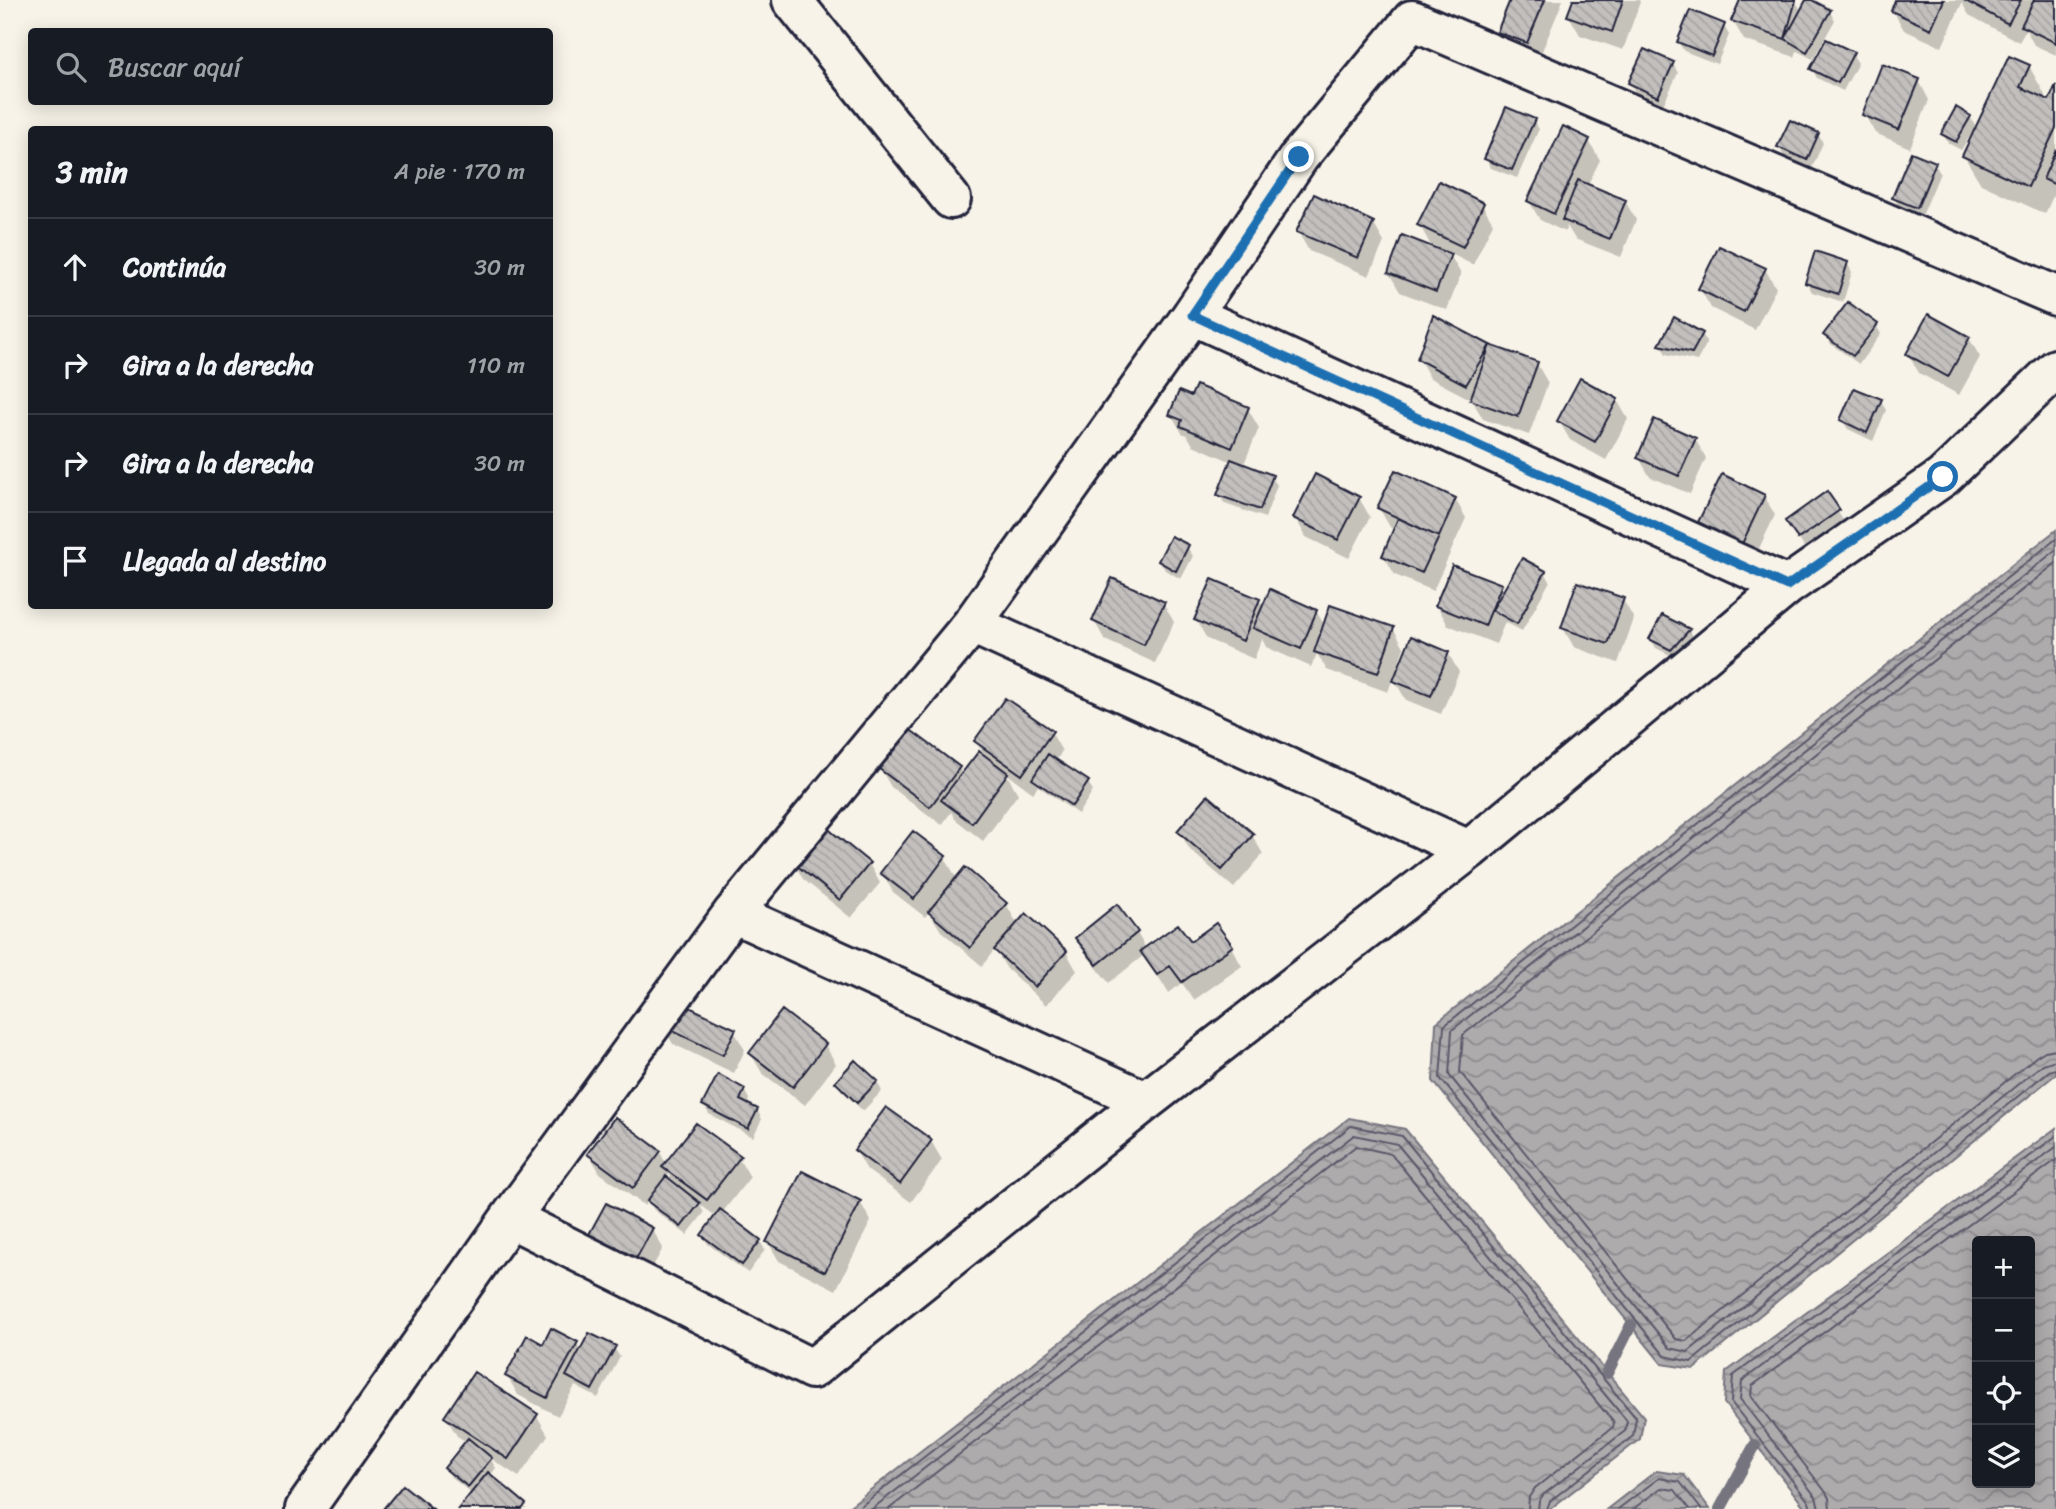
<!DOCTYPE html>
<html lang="es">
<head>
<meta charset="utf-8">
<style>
  body { margin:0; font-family:Sriracha,sans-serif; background:#20242c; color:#f1f3f6 }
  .controls { position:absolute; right:21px; bottom:21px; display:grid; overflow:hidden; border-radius:7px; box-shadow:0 4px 18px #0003 }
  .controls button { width:63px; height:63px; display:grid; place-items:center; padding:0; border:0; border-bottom:2px solid #363941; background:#171b24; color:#f1f3f6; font:35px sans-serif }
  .stop { position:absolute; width:21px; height:21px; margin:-16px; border:5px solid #1f6fb2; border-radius:50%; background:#fff }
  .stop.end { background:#1f6fb2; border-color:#fff; box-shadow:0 2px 7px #0008 }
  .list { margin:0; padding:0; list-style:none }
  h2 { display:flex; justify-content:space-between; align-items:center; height:91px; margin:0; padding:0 28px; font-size:30px }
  h2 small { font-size:23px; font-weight:400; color:#9ea1a6 }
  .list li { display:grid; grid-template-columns:46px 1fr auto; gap:21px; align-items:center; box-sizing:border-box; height:98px; padding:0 28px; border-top:2px solid #363941 }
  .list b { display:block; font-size:26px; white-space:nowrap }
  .list em { font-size:23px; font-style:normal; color:#9ea1a6 }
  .icon { flex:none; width:38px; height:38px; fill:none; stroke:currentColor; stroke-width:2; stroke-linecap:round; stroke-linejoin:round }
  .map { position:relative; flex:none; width:2056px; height:1509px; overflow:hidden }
  .search { position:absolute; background:#171b24; box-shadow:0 4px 18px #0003; left:28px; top:28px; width:525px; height:77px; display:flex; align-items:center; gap:18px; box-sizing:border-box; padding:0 24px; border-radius:7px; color:#9ea1a6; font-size:26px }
  .panel { position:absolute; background:#171b24; box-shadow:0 4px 18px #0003; left:28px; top:126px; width:525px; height:483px; border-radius:7px }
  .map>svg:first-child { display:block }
</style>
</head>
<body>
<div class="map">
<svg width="2056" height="1509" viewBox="0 0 2056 1509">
  <defs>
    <pattern id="water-waves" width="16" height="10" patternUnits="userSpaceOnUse" patternTransform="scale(1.75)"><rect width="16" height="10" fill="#aeabad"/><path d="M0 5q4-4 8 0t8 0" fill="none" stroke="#8d8b8e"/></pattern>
    <pattern id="building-back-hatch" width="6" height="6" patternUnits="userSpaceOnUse" patternTransform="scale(1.75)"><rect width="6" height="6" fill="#c2bfbd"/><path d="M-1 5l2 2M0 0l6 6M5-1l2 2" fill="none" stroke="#a6a4a3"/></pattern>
  </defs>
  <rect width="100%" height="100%" fill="#f7f3e8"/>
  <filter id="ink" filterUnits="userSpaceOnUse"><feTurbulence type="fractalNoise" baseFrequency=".0143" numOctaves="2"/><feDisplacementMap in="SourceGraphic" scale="14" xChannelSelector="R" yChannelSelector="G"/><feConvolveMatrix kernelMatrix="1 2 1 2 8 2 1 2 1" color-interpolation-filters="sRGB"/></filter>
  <g filter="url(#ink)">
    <path fill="url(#water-waves)" stroke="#76747f" stroke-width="2" fill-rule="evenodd" d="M2056,530V1074L1694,1369L1662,1364L1433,1081L1436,1023Z
      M1349,1118L1405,1129L1644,1417L1640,1439L1550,1509H846Z
      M2056,1128V1509H1806L1724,1403L1726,1372ZM2030,1241V1483H1977V1241Z
      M1656,1471L1684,1475L1710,1509H1607Z"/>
    <path fill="#0003" fill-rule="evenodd" d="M1512,0H1563L1538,61L1510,51L1499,32Z
      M1575,0H1639L1640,2L1623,50L1580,35L1569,16Z
      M1742,0H1795L1802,12L1809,0L1829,11L1835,20L1813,59L1797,51L1795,57L1744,40L1733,21Z
      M1897,0H2056V55L2034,45L2026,30L2019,42L1969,15L1962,3L1942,47L1904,30L1893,11Z
      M1724,26L1729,35L1717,64L1684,51L1678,42Z
      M1852,54L1858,63L1843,91L1817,78L1812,69Z
      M1673,64L1678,73L1663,105L1635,92L1630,83Z
      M2029,66L2045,95L2043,100L2050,103L2056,89V198L2054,194L2045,214L1981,184L1964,156Z
      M1919,81L1929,100L1910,148L1875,133L1864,114Z
      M1957,110L1970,117L1977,128H1975L1961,150L1948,143L1943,134Z
      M1533,120L1539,129L1517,178L1491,168L1486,159Z
      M1818,134L1823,143L1812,168L1784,156L1779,147Z
      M1589,141L1600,160L1587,186L1625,201L1636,220L1621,257L1575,239L1567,226L1565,232L1540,220L1529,201Z
      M1935,164L1940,173L1922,216L1899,207L1894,198Z
      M1482,204L1493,223L1473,265L1449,253L1461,274L1447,310L1400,292L1389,273L1438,250L1439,248L1430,244L1419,224Z
      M1373,223L1384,242L1369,276L1309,251L1298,232Z
      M1847,263L1852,272L1843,302L1812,292L1807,283Z
      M1765,269L1776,288L1755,330L1711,308L1700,289Z
      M1434,318L1489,346L1537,364L1548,383L1529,435L1483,419L1472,400L1430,378L1419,359Z
      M1876,325L1881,334L1859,364L1831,344L1826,335Z
      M1702,334L1707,343L1697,361L1666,354L1661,345Z
      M1969,338L1980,357L1959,395L1919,373L1908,354Z
      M1192,398L1248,409L1259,428L1243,466L1271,476L1277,485L1265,518L1225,504L1219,495L1232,462L1193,445L1187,435L1182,433L1171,414Z
      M1617,400L1628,419L1606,460L1570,440L1559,421Z
      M1881,401L1886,410L1873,441L1848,429L1842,420Z
      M1695,439L1706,458L1690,494L1650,477L1639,458Z
      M1826,494L1843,520L1804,547L1793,530Z
      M1764,496L1775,515L1753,561L1711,541L1700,522Z
      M1359,498L1370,517L1349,558L1306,537L1295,517Z
      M1455,499L1466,518L1433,591L1395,575L1384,556L1395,530L1390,527L1379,508Z
      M1187,547L1193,556L1181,579L1165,570L1160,561Z
      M1545,572L1550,581L1522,631L1505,622L1496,644L1448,625L1437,606L1501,586L1504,592Z
      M1623,600L1634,619L1618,663L1574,647L1563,628Z
      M1259,601L1264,608L1316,611L1325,626L1393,628L1404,647L1397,668L1400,669L1448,653L1459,672L1441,714L1406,700L1393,678L1388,692L1327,670L1317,654L1311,667L1266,647L1262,639L1254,659L1207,639L1196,620Z
      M1163,603L1174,622L1155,663L1105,640L1094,621Z
      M1662,617L1689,631L1694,639L1676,658L1656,648L1651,639Z
      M1051,732L1062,751L1056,761L1088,782L1093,791L1078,814L1038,786L1033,793L1006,773L1018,794L983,841L955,819L951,812L942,825L891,787L880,768H959L963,775L987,760L976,741Z
      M1179,831L1252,835L1263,854L1234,888L1190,850Z
      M913,833L945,858L957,879L965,870L1006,904L1018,925L1066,952L1077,971L1046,1005L1007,969L995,949L982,966L941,931L929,912L925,917L893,892L882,873Z
      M792,860L869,864L880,883L851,918L803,879Z
      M1137,933L1146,949L1190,943L1231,947L1242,966L1194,1000L1182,983L1169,993L1144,955L1109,983L1088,957L1077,939Z
      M662,1025L734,1031L745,1050L734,1073L673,1044Z
      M825,1045L836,1064L805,1105L762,1073L751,1054Z
      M837,1082H877L882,1091L863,1111L842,1091Z
      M744,1090L749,1099L747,1105L757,1110L762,1119L753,1137L709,1114L704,1105Z
      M931,1141L942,1160L911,1202L867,1170L856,1151Z
      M660,1152L666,1164L739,1158L750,1177L722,1213L760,1241L765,1250L748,1273L708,1244L703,1235L717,1217L699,1204L704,1213L687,1235L654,1210L649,1200L645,1206L600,1173L589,1154ZM669,1174L675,1185L665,1178Z
      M860,1202L871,1221L836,1290L779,1261L768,1242Z
      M652,1229L663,1248L646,1279L601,1255Z
      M577,1344L581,1351L614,1348L620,1357L598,1398L575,1386L558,1416L518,1395L507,1376Z
      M537,1416L548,1435L519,1477L490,1458L496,1468L490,1476L527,1509H460L472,1494L451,1477L446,1468L467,1442L457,1436L446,1417Z"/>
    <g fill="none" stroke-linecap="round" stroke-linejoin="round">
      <path stroke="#5a5969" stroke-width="2" d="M2056,539L1444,1026L1440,1078L1665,1356L1691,1362L2049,1071L2056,1069
        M2056,550L1452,1030L1449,1075L1670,1348L1688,1352L2043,1064L2056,1060
        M2056,563L1463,1035L1460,1072L1676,1339L1686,1341L2037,1056L2045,1051L2056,1049
        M857,1509L1351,1126L1402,1136L1636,1418L1633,1436L1550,1501L1547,1509
        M872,1509L1354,1135L1397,1144L1627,1421L1625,1431L1543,1495L1539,1501L1538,1509
        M889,1509L1356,1146L1391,1154L1614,1423L1613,1427L1535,1488L1529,1497L1528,1509
        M1618,1509L1659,1478L1680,1482L1701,1509
        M1633,1509L1661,1488L1675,1490L1690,1509
        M1811,1509L1809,1502L1731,1402L1733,1376L2056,1136
        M1819,1509L1816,1497L1740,1399L1742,1381L2056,1147
        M1830,1509L1829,1498L1825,1491L1751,1396L1752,1386L2056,1160"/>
      <path stroke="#76747f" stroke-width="12" d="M1607,1373L1631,1325
        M1720,1509L1755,1445"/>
    </g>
    <path fill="url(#building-back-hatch)" stroke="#22223b" stroke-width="2" d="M1510,0H1545L1527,43L1497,32Z
      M1573,0H1623L1612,32L1567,16Z
      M1740,0H1796L1785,39L1731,21Z
      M1806,0H1812L1831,10L1807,52L1785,39Z
      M1895,0H1944L1931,29L1891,11Z
      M1964,0H2021L2008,24Z
      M2034,0H2056V43L2021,26Z
      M1690,10L1725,24L1712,56L1677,42Z
      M1826,39L1854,52L1838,83L1810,69Z
      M1644,49L1674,62L1658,97L1628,83Z
      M2009,56L2030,65L2020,87L2049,100L2056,85V128L2028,187L1962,156Z
      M1882,64L1920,79L1899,130L1862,115Z
      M1506,107L1535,119L1512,170L1484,159Z
      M1956,107L1971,116L1956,142L1941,134Z
      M1790,120L1819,133L1807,160L1777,147Z
      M1563,126L1590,139L1554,214L1527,201Z
      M2056,150V185L2043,179Z
      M1911,152L1936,162L1917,208L1892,198Z
      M1578,180L1626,200L1610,239L1562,220Z
      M1439,181L1484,203L1463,247L1417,225Z
      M1314,194L1374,222L1358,258L1296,232Z
      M1402,235L1451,254L1436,292L1388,273Z
      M1719,246L1766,268L1744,312L1698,289Z
      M1815,251L1848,262L1838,294L1805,283Z
      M1848,302L1878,324L1853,356L1823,335Z
      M1928,314L1970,337L1948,377L1906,354Z
      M1433,315L1490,345L1466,385L1417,359Z
      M1674,317L1703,333L1692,353L1659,345Z
      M1490,345L1538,362L1518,417L1470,400Z
      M1580,378L1618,399L1595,442L1557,421Z
      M1196,385L1249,407L1232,448L1180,426L1182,420L1169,415L1179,391L1191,396Z
      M1854,388L1882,399L1867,433L1840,420Z
      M1654,419L1696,438L1679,476L1637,458Z
      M1231,459L1273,475L1260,510L1217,495Z
      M1395,470L1456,498L1439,537L1377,508Z
      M1315,474L1360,497L1338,540L1293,518Z
      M1722,474L1765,495L1742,544L1698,522Z
      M1827,491L1840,510L1798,539L1785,521Z
      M1398,518L1439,537L1422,573L1382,556Z
      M1171,536L1189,545L1176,571L1158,561Z
      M1522,558L1546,571L1517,624L1492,610Z
      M1452,565L1502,584L1485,626L1435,606Z
      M1112,578L1165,602L1144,645L1092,621Z
      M1212,579L1260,599L1243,641L1194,620Z
      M1577,582L1624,598L1608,644L1561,628Z
      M1270,589L1317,610L1301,649L1253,628Z
      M1330,605L1394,627L1378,673L1314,652Z
      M1662,615L1690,629L1671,650L1649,639Z
      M1411,636L1449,652L1431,696L1393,681Z
      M1005,698L1053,731L1022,775L974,741Z
      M908,728L960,767L930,807L878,768Z
      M979,751L1008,773L972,823L941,800Z
      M1048,754L1089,781L1072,806L1032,779Z
      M1208,795L1254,834L1222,870L1177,831Z
      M821,823L870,863L840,900L790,860Z
      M913,831L946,856L914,899L880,873Z
      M965,867L1007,903L970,948L928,912Z
      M1117,904L1138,932L1097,965L1075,938Z
      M1026,913L1067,951L1035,987L994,950Z
      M1216,923L1233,946L1182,982L1170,966L1157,975L1140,951L1178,924L1191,941Z
      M672,999L736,1029L723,1055L660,1025Z
      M782,1010L826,1044L793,1087L749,1053Z
      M855,1060L878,1081L857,1103L835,1082Z
      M718,1074L745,1089L740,1100L758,1109L748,1129L702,1105Z
      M886,1107L932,1140L900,1184L854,1150Z
      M615,1117L661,1151L633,1188L587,1154Z
      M696,1123L741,1156L707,1200L662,1167Z
      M802,1171L861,1201L825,1272L766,1242Z
      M666,1176L700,1203L681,1227L647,1201Z
      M606,1203L653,1228L635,1261L588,1236Z
      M720,1209L761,1240L742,1265L701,1235Z
      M551,1328L578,1342L547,1398L505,1376L527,1335L543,1344Z
      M589,1333L616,1346L592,1390L566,1376Z
      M474,1372L538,1414L508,1459L444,1417Z
      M468,1438L492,1458L468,1487L444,1468Z
      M488,1472L526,1504L522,1509H458Z
      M403,1485L433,1509H383Z"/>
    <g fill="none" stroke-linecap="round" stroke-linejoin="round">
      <defs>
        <path id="street" d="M792,0L951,199
          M1192,315L1787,586
          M972,624L1469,850
          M733,913L1146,1101
          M510,1218L812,1369L1146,1101L1469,850L1787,586L1943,477L2056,369
          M305,1509L510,1218L733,913L972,624L1192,315L1299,157L1412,20L2056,296"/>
      </defs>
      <use href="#street" stroke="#22223b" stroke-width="44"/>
      <use href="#street" stroke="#f7f3e8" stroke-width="38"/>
    </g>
  </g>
  <g fill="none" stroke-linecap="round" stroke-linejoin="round" filter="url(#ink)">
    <path stroke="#1f6fb2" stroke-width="9" d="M1299,157L1192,315L1787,586L1943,477"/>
  </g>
</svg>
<div class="controls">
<button>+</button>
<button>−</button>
<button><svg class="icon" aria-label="locate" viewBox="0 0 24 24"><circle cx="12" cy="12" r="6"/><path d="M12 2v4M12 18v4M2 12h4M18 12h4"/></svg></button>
<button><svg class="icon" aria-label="layers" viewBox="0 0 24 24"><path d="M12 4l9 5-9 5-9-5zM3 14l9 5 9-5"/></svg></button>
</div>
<div class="stop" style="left:1943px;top:477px"></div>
<div class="stop end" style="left:1299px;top:157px"></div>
<div class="search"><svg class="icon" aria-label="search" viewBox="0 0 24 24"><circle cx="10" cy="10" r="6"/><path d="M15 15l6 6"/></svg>Buscar aquí</div>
<section class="panel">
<h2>3 min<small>A pie · 170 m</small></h2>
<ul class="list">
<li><svg class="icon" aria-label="ahead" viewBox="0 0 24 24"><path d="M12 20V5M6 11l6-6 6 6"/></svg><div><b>Continúa</b></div><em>30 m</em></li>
<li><svg class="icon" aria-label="right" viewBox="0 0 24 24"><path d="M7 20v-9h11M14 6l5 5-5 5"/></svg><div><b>Gira a la derecha</b></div><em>110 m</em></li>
<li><svg class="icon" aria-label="right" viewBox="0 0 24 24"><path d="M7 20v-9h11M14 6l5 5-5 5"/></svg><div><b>Gira a la derecha</b></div><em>30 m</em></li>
<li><svg class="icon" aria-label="arrive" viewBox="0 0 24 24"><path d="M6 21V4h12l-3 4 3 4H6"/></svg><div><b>Llegada al destino</b></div></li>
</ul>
</section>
</div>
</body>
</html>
